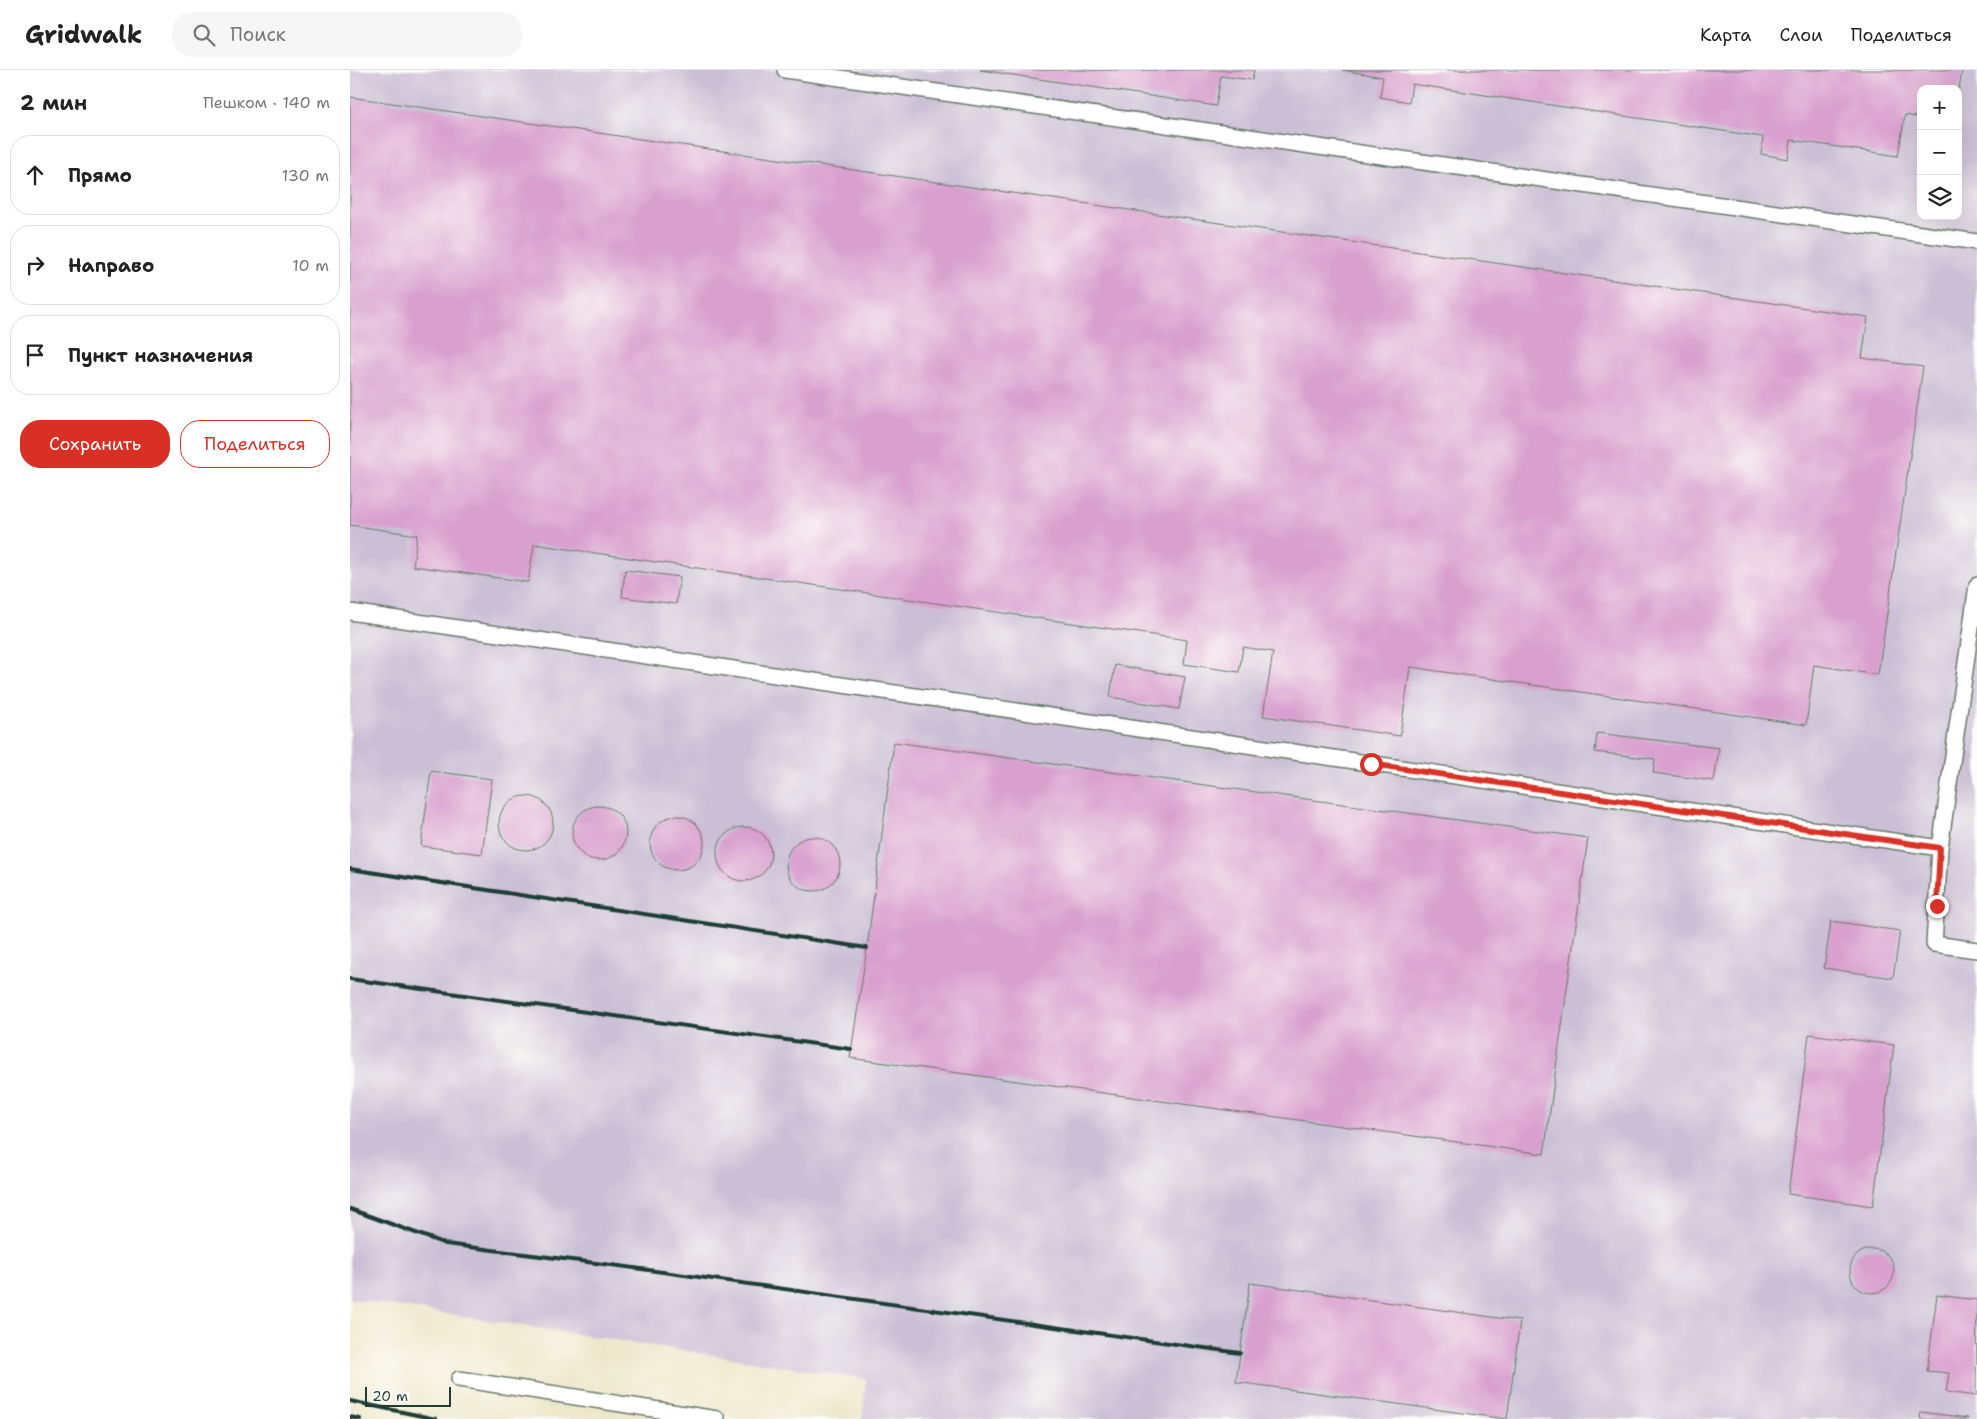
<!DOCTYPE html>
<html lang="ru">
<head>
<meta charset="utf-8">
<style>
  body { margin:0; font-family:"Shantell Sans",sans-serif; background:#f6f6f6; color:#222 }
  .controls { position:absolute; right:15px; top:15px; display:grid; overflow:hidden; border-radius:10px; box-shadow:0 5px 20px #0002 }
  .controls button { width:45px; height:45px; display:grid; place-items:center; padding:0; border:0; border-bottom:1px solid #e0e0e0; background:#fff; color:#222; font:25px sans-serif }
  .scale { position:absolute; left:15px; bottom:12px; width:86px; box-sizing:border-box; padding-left:5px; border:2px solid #1f3d34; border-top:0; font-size:14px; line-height:18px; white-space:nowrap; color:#1f3d34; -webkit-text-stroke:4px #fdfcf7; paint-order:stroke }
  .stop { position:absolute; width:15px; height:15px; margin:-11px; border:4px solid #d93025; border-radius:50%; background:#fff }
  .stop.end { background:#d93025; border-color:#fff; box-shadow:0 1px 5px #0008 }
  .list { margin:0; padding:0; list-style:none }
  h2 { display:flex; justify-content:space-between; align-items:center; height:65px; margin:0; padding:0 20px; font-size:21px }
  h2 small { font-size:16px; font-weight:400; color:#767676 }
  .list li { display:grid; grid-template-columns:32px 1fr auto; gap:15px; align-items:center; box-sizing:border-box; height:80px; margin:0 10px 10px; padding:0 10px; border:1px solid #e0e0e0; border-radius:20px }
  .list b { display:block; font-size:19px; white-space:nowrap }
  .list em { font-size:16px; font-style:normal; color:#767676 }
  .actions { display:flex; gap:10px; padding:15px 20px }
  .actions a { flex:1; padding:11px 0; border:1px solid #d93025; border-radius:20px; text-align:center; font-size:18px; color:#d93025 }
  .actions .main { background:#d93025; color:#fff }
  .icon { flex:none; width:28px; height:28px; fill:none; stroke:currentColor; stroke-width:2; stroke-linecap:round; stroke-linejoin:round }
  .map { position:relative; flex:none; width:1627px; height:1349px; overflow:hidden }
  header { display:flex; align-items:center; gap:30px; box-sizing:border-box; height:70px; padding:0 25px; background:#fff; border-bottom:1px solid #e0e0e0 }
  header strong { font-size:24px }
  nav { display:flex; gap:28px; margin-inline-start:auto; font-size:18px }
  .search { width:350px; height:45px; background:#f6f6f6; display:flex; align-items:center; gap:12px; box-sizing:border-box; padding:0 18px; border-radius:20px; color:#767676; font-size:19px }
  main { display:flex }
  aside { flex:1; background:#fff }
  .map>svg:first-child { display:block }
</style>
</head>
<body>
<header>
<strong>Gridwalk</strong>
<div class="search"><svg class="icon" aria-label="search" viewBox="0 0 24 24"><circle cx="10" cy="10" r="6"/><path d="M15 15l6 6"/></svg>Поиск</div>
<nav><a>Карта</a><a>Слои</a><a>Поделиться</a></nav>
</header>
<main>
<aside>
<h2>2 мин<small>Пешком · 140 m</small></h2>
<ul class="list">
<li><svg class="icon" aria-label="ahead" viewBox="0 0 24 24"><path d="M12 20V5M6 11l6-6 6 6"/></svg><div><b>Прямо</b></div><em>130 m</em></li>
<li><svg class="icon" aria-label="right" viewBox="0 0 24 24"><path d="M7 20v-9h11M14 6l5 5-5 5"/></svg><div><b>Направо</b></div><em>10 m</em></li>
<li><svg class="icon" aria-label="arrive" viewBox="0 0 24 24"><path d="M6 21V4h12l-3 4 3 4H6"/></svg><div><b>Пункт назначения</b></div></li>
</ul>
<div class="actions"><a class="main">Сохранить</a><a>Поделиться</a></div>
</aside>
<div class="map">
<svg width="1627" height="1349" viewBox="0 0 1627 1349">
  <rect width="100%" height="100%" fill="#fdfcf7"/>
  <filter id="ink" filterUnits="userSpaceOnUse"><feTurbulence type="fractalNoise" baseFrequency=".02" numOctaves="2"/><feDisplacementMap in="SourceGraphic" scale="10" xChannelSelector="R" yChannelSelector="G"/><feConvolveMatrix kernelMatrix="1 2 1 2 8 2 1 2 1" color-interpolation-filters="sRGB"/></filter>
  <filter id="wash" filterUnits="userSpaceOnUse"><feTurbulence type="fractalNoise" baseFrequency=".0096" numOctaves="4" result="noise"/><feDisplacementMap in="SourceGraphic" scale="20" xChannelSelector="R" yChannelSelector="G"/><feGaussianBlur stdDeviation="1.12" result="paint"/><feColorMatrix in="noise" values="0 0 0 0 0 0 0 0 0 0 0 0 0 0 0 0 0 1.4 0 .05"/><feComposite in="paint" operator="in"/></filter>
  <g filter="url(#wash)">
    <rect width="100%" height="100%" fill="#ede7c9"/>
    <path fill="#cbbfd5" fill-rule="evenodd" d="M0,0H1627V1349H512L516,1309L0,1229ZM1571,19H1608V146H1571Z"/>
    <g id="blocks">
      <path fill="#d9a0cf" d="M630,0H904L902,10L871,6L866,36Z
        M992,0H1612L1609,19H1571V48L1555,45L1548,86L1441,70L1438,89L1411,84L1413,67L1062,14L1059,32L1030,27L1033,7Z
        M0,27L1518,247L1512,288L1573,297L1528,605L1464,595L1456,655L1060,597L1050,666L913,646L923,582L893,577L889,602L834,594L837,570L184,474L178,512L63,496L67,465L0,455Z
        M275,500L330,507L326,534L272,527Z
        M765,595L835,607L829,639L760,627Z
        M1247,663L1369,678L1364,711L1303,703L1305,689L1245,682Z
        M544,672L1238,768L1194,1084L500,988L517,878Z
        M81,701L142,709L132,784L71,776Z
        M149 753a27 27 0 1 1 54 0a27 27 0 1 1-54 0Z
        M222 763a27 27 0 1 1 54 0a27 27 0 1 1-54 0Z
        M300 773a27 27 0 1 1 54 0a27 27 0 1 1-54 0Z
        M367 784a27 27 0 1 1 54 0a27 27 0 1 1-54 0Z
        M436 794a27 27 0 1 1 54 0a27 27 0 1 1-54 0Z
        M1481,851L1550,861L1543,908L1474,898Z
        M1459,964L1544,975L1523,1136L1438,1124Z
        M1500 1201a22 22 0 1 1 44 0a22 22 0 1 1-44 0Z
        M900,1213L1170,1251L1157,1349L886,1312Z
        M1587,1225L1627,1230L1626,1326L1596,1322L1599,1303L1577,1301Z
        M1571,1342L1618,1348V1349H1570Z"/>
    </g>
  </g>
  <g filter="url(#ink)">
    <use href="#blocks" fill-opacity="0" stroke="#677868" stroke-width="1"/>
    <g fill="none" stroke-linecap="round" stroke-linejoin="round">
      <defs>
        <path id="lane" d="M435,0L1627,172
          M0,542L1590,778L1627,515
          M1590,778L1584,874L1627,880
          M109,1309L367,1349"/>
      </defs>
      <use href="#lane" stroke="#677868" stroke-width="18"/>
      <use href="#lane" stroke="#fff" stroke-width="15"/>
      <path stroke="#1f3d34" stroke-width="4" d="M0,799L517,878
        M0,909L501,979
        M0,1139L96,1174L277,1197L890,1283
        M0,1331L86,1349
        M0,1347L10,1349"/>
    </g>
  </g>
  <g fill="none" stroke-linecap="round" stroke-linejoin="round" filter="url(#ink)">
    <path stroke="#d93025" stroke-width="6" d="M1021,694L1590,778L1587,836"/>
  </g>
</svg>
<div class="controls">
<button>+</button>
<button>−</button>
<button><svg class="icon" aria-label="layers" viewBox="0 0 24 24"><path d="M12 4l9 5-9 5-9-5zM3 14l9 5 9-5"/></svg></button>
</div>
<div class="scale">20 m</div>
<div class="stop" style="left:1021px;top:694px"></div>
<div class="stop end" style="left:1587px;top:836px"></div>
</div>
</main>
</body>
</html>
